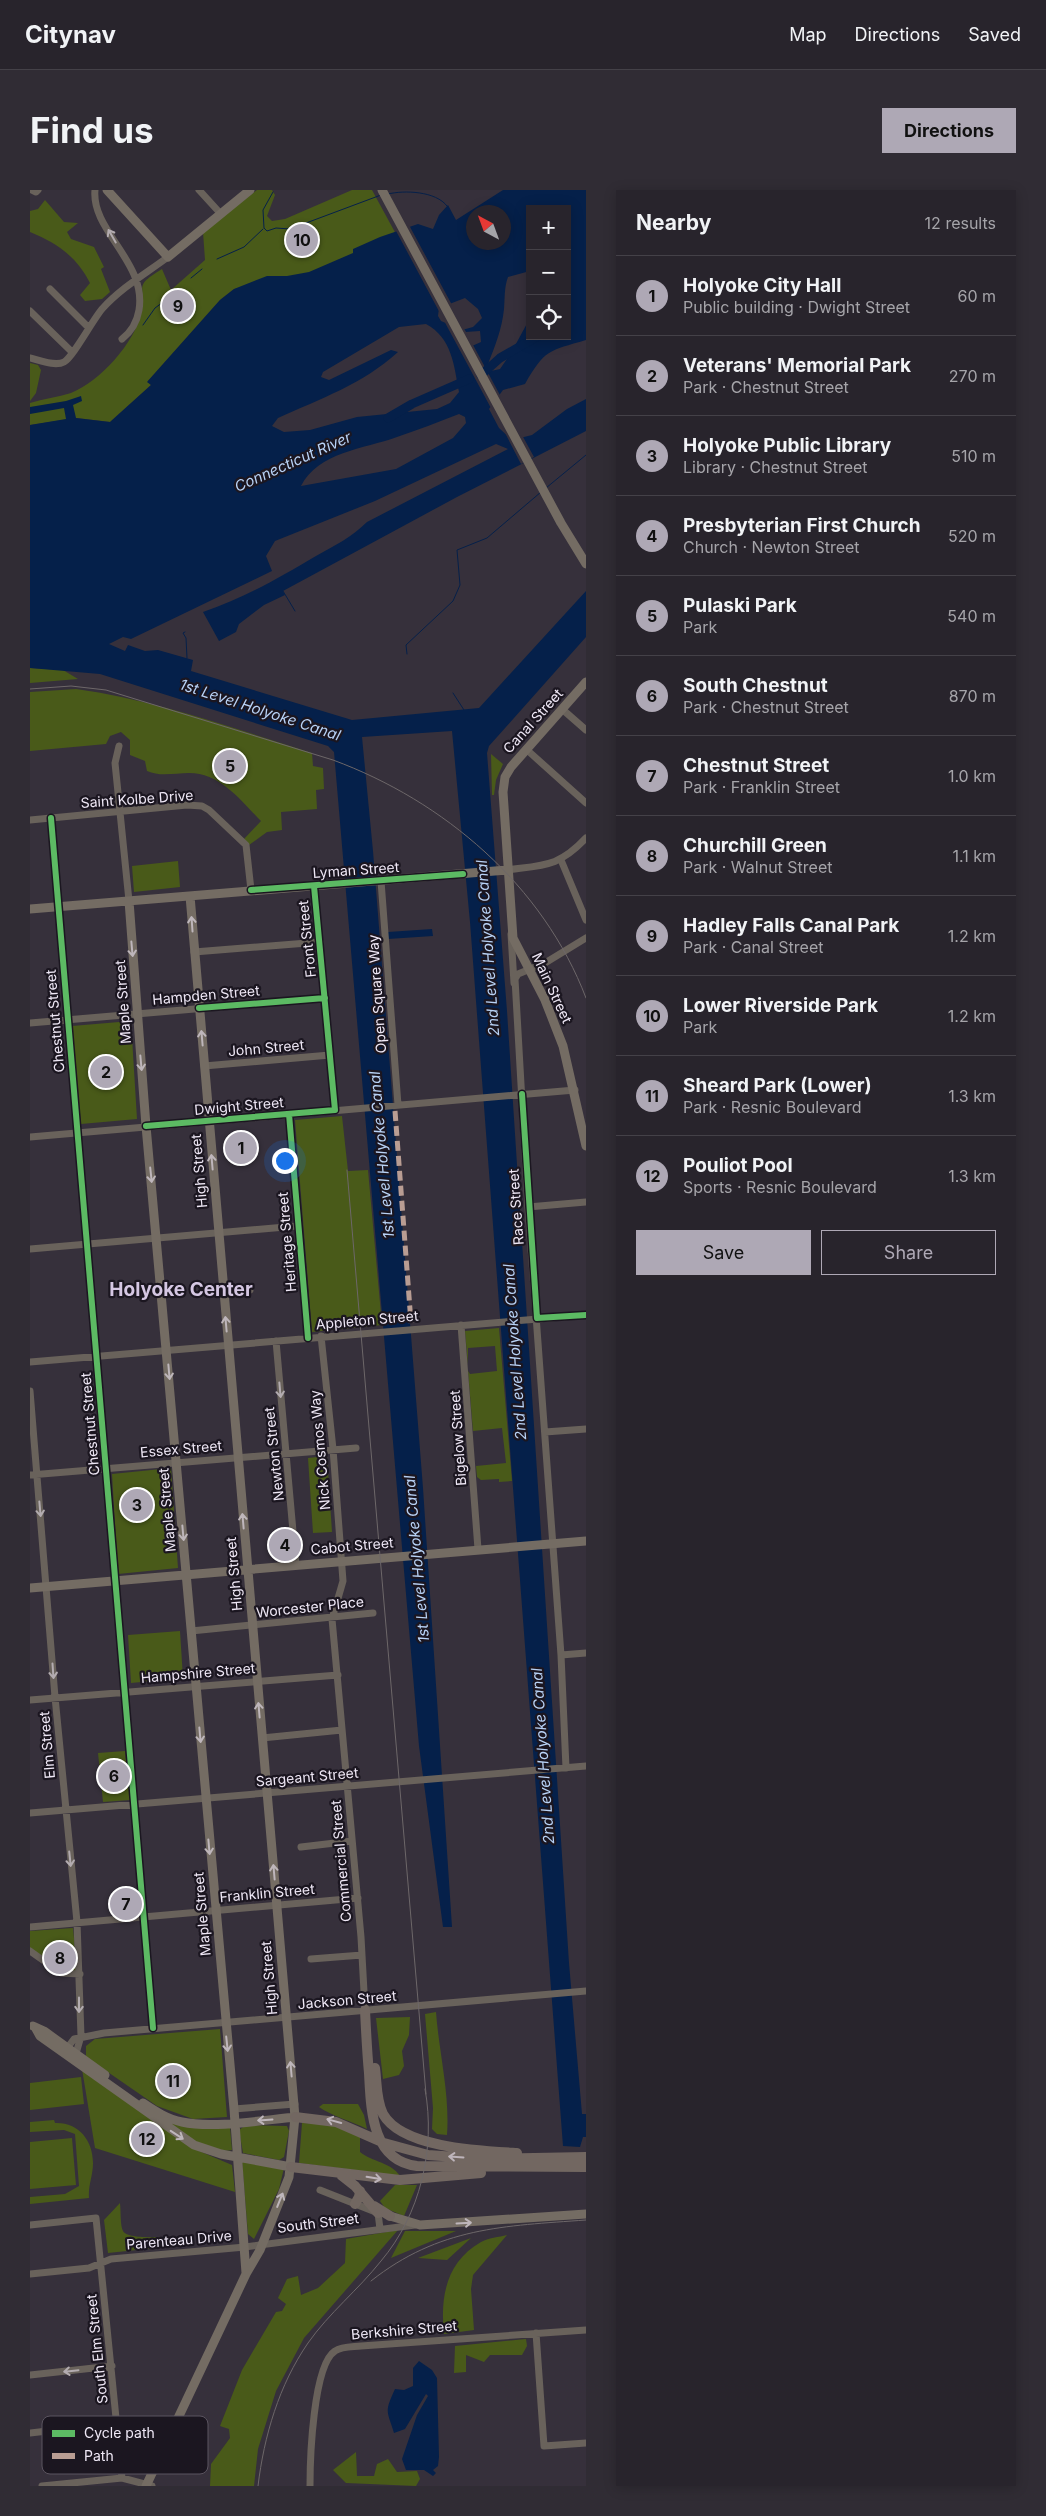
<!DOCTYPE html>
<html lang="en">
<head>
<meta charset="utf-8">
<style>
  body { margin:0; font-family:Inter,sans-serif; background:#302c34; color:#f1f3f6 }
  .controls { position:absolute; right:15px; top:15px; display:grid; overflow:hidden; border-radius:0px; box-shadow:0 2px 12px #0003 }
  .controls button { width:45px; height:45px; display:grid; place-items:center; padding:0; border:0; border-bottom:1px solid #444148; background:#28242c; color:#f1f3f6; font:25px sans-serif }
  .compass { position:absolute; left:436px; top:15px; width:45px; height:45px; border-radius:50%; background:#28242c; box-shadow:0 2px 12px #0003; rotate:319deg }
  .you { position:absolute; left:254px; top:970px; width:18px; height:18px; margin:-12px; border:4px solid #fff; border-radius:50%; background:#1a73e8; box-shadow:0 0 0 8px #1a73e833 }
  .badge { display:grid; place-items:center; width:32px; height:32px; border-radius:50%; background:#aea8b5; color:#111; font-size:16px; font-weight:700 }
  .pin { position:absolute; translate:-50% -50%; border:2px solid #fff; box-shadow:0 1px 5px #0006 }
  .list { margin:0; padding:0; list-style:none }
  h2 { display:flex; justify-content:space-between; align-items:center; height:65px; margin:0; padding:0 20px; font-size:21px }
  h2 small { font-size:16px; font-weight:400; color:#a5a4a9 }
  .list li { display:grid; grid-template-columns:32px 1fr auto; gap:15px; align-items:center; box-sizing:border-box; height:80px; padding:0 20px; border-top:1px solid #444148 }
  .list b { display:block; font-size:19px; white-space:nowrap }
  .list p { margin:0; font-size:16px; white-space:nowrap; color:#a5a4a9 }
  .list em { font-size:16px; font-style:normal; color:#a5a4a9 }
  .actions { display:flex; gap:10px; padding:15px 20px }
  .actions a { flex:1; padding:11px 0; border:1px solid #aea8b5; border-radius:0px; text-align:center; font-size:18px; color:#aea8b5 }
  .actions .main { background:#aea8b5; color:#111 }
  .icon { flex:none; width:28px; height:28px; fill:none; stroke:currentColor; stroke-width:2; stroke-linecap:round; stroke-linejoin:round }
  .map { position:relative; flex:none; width:556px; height:2296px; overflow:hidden; border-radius:0px }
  header { display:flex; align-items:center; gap:30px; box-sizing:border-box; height:70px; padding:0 25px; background:#28242c; border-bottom:1px solid #444148 }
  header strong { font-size:24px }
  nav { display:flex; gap:28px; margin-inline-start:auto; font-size:18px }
  .intro { display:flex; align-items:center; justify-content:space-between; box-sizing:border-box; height:120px; padding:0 30px }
  h1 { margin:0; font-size:35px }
  .button { padding:12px 22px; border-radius:0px; background:#aea8b5; color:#111; font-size:18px; font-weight:700 }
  main { display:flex; gap:30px; padding:0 30px }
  aside { flex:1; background:#28242c; border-radius:0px; box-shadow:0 2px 12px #0003 }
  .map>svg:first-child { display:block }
</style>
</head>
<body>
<header>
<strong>Citynav</strong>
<nav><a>Map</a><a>Directions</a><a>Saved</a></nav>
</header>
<div class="intro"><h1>Find us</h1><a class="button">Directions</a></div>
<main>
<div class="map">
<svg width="556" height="2296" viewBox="0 0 556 2296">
  <rect width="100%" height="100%" fill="#36303b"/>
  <path fill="#495a19" d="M227,0H242L245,5L237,26L242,31L255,29L322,0H342L373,57L340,73L204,99L190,110L118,191L121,195L80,232L46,228L0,235V213C13,209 28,207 41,203C69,192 106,152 111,122C116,93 103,97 132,79L141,100L175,70L173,42Z
    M15,10L34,32L48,33L37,42L41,49L64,57L74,77L71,79L80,102L72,109L55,111L50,105L60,93C47,67 27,53 0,42V21L8,19Z
    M0,173L8,175L11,180L6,203L0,211Z
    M0,478L33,480L48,489L0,493Z
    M46,499C126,510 205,539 282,563L283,576L293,578L294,599L286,600L287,619L251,622L252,640L237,642L219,655L214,649L231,631C211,611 191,583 159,583C145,583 130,587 117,581L115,571L100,565V550L91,542L80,546L76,554L0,561V502Z
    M461,564L473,574L466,590L464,605H462Z
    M148,671L150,697L104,702L102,676Z
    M101,831L107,929L51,934L42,836Z
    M312,926L318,981L338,980L352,1135L282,1142L265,930Z
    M469,1138L482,1291L469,1292V1289L451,1290L447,1287L446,1276L476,1273L472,1238L443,1241L438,1181L440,1184L467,1181L465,1156L438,1158V1175L435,1141Z
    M297,1266L302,1342L283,1343L278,1268Z
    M141,1278L148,1378L88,1384L82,1284Z
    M150,1441L153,1488L101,1493L98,1445Z
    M95,1561L100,1610L73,1612L68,1563Z
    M109,1704L110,1721L82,1723L81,1707Z
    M43,1738L47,1781H33L0,1758V1741Z
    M406,1822C409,1863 420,1904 417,1945L407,1944L402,1939L403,1918L395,1824Z
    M380,1827L379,1845L372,1861L374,1876L369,1885L353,1889L346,1828Z
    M190,1839L197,1927L163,1929L127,1916L56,1867V1856L65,1849Z
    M52,1879L162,1958L202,1975L205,2002L65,1958Z
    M51,1887L54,1914L0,1920V1893Z
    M293,1914H328L334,1925L337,1939C323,1932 300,1925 289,1917Z
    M24,1930L25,1933C48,1932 63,1950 63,1973C63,1986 58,1995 59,2008L0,2014V2007L35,2004L49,1996L45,1944L34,1940L0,1942V1932Z
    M138,1931L200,1937L202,1960C180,1964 157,1947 141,1935Z
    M272,1933L300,1934L330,1944V1962C342,1972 361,1972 370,1986L269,1973Z
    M216,1935L257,1936L259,1941L254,1967L249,1970L213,1963L209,1940Z
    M42,1948L46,1995L0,1999V1952Z
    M212,1971L254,1978L249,1999L224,2049L218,2044Z
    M365,1995H387L374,2026L355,2018L350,2011Z
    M90,2013C91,2021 90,2035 93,2041C97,2049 127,2047 136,2047L142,2052L154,2055L78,2063L74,2030Z
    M368,2040L274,2148L246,2201L228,2259L224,2296H180L181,2274L200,2248L199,2239L190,2236L212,2180L246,2122L252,2121L256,2114L248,2108L257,2089L268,2086L271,2105L288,2098L315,2073L316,2049Z
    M375,2041H426L361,2068Z
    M477,2045L443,2085L441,2099L444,2140L414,2144C410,2107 416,2072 451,2052C458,2048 469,2047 477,2045Z
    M441,2048L417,2070L388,2068Z
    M496,2149L497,2156L492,2165H460L454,2172L436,2165V2182L424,2183L425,2156Z
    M326,2262L327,2286H344L347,2274L358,2269L367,2282L387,2281L390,2289L386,2296L316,2293L303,2280Z"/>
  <path fill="#05204a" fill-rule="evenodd" d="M473,0H556V150C519,161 515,159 495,194L473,200L459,219L469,238L482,250L502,245L537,219L556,209V241L427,307L253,401L255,405L234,415L209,434L206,442L189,451L173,422C216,407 247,389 286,366C304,356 322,347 337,332L478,259L466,254L345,311L245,351L236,366L242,381L101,449L93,447L79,454L95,461L98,455L115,461L128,460L163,470L161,481L322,530L449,518L556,401V447L459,556L457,563L477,821L539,1773L552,1924H556V1947H553L550,1957L533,1956L440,732L422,541L332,547L343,661L393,1298L422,1737H413L389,1556L304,562L298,556L70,484L0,478V235L36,229L34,218L0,224V217L36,211L51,206L52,211L43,215L46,228L80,232L121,195L117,192L190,110L204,99L237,86H257L279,82L323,63V59L350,47L388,34L403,39L409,25L418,15L426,30ZM500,19H537V146H500V128L481,163L470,179L461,181L458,174C465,156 472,139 474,119C475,108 474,98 478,87L500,81ZM443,22H473V52H443ZM435,108L448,119L452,128L443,137L432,140L411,131L408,126L409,118ZM396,134C422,148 424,175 429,202L420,213L407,219L327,227L280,240L254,242L242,236L248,228C290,209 333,194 368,162L361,160L299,190L291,187L293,182L369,137ZM435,142L450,141L451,152L433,160ZM429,224L435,227L436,233L423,248L366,279L271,296C288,262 334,259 367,247C388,240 408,232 429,224Z
    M402,739L403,746L358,749V742Z
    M107,1935L125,1948L114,1963L107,1958L112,1951L101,1943Z
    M389,2171L402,2180L407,2188L409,2267L408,2276L403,2280L406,2283L403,2286L394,2280H376L372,2269L387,2225L398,2206L396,2204L375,2239L364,2243C357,2220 354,2223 365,2199L374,2200L383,2196V2178Z"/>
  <path fill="#36303b" d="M379,35L422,115L411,119V125L365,39Z
    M412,127L433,137L438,145L430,151L434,157L442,153L471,207L462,220Z
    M472,237L482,248L492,245L504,267L491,274Z"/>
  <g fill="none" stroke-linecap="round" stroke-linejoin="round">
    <path stroke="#05204a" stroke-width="1" d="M243,2L233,20L234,38L237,41L246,38L260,39L351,5
      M358,4C374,0 406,1 417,16
      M187,69L214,57L233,39
      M161,88L172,79
      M113,135L125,118L136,110
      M516,298L556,265
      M253,401L265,421
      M155,442L153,443L156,448L157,468
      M377,464L376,455L423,411L430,395L427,360L457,348L511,302
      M423,503L434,520"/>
    <path stroke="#05204a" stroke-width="9" d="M451,185L470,168L508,146
      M358,228L382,214L439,189"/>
    <path stroke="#69625b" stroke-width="7" d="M2,0L6,2L8,0
      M65,0C61,41 117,72 109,120C107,132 101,142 92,149
      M169,0L190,23
      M20,99L58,137
      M0,121L42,162
      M0,168C9,170 25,177 34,172C43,167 62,131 72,119C91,98 115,84 138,67
      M532,519L556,540
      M89,556L85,573L99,711
      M496,559L556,613
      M21,628L123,1838
      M0,630L157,615L172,616L179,620L216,655L221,700
      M531,670L556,730
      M477,680C514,675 529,677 556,648
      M351,691L368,915
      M284,696L305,920
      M481,744L484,793
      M164,762L290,752
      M0,833L295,808
      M174,876L300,865
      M259,924L278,1148
      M0,947L545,900
      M498,1017L556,1012
      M0,1059L267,1036
      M193,1102L220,1100
      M431,1135L448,1359
      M291,1146L303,1259L313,1391L302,1429L331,1747L335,1820
      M246,1151L266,1375
      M0,1172L556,1125
      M0,1201L25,1507L47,1732L51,1846L45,1867
      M515,1242L556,1239
      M0,1285L326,1258
      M161,1441L343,1423
      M531,1465L556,1463
      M0,1510L308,1485
      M232,1548L312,1540
      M536,1578L531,1465L498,1017L485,789L488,784L515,773L556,748
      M0,1623L556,1576
      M271,1657L322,1651
      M0,1737L328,1708
      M0,1761L31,1783L50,1784
      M281,1769L332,1765
      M35,1861L44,1849L74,1843L556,1801
      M204,1919L265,1914
      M290,2000L348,2023
      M348,2023L350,2039
      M0,2035L66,2028L92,2288
      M0,2084L59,2078L81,2069L215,2057L385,2035
      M506,2143L514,2256L556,2253
      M0,2185L82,2176
      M0,2243L87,2233
      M12,2296L92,2288L122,2296
      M280,2296C280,2270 283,2175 305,2161C312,2156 323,2157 331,2156L556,2140"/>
    <path stroke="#746c63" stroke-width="9" d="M77,0L138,67L220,0
      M352,0L531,333L556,374
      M556,492L481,577L475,587L473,602L483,748L515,810L533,856L556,956
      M99,711L116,936L204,1919L216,2083
      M0,719L477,680
      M0,1398L556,1351
      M3,1836L14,1841L75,1885
      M5,1837L10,1846L164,1955L191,1964L261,1977
      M113,1913C125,1921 137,1929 152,1932C183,1939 233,1930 265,1927
      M360,2026L390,2035L556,2024
      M116,2296L216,2084L230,2060L259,1987L265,1927L160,706"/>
    <path stroke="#726761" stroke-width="10" d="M335,1820C336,1841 337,1862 339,1883C341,1918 341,1971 387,1976L556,1977
      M345,1878C347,1893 346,1910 353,1924C372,1958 451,1961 487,1963
      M265,1927L306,1932L354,1953L398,1965L454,1969L556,1967
      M261,1977L370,1990L451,1983
      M311,1985L325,1996L348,2023
      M325,2014L329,2007L330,2001
      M344,2016L360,2026"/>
    <path stroke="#6d6769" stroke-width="1" d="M0,499L41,496L76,500L303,570C414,611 513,695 556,808
      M317,980L396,1904
      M341,2091C409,2037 474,2036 556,2030
      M228,2296C234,2246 249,2195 278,2153C299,2123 328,2100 351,2071C390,2025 406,1959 395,1899"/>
    <path stroke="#b99d93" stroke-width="5" stroke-dasharray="10 5" stroke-linecap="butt" d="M365,921L381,1133"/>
    <defs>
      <path id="cycleway" d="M21,628L123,1838
        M221,700L433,684
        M169,818L295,808
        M492,904L507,1128L556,1125
        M259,924L278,1148
        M116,936L305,920L284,696"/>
    </defs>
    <use href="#cycleway" stroke="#1b1620" stroke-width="9"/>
    <use href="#cycleway" stroke="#5cba63" stroke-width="6"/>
  </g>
  <defs><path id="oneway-shaft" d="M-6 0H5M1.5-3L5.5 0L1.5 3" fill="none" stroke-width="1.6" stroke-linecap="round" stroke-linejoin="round" transform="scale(1.25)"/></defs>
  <g stroke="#b3acb0">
    <use href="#oneway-shaft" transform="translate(82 46) rotate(-120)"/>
    <use href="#oneway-shaft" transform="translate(250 1200) rotate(85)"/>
    <use href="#oneway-shaft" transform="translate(10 1319) rotate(85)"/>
    <use href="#oneway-shaft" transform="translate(23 1481) rotate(86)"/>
    <use href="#oneway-shaft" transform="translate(40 1669) rotate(84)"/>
    <use href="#oneway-shaft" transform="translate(49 1815) rotate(90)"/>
    <use href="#oneway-shaft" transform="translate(41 2181) rotate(174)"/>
  </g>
  <g stroke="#beb6bb">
    <use href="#oneway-shaft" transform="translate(162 734) rotate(-94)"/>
    <use href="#oneway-shaft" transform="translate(102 759) rotate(85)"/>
    <use href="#oneway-shaft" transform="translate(172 848) rotate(-95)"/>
    <use href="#oneway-shaft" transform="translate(111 873) rotate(85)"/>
    <use href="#oneway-shaft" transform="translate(182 972) rotate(-95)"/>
    <use href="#oneway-shaft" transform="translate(121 985) rotate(84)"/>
    <use href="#oneway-shaft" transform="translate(196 1134) rotate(-95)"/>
    <use href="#oneway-shaft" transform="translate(139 1182) rotate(85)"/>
    <use href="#oneway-shaft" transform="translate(213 1331) rotate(-95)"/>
    <use href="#oneway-shaft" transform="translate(153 1343) rotate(85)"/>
    <use href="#oneway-shaft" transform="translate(229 1520) rotate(-95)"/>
    <use href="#oneway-shaft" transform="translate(170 1545) rotate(85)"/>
    <use href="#oneway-shaft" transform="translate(179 1657) rotate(85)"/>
    <use href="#oneway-shaft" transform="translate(244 1682) rotate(-95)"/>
    <use href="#oneway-shaft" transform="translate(197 1854) rotate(84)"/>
    <use href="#oneway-shaft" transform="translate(261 1879) rotate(-95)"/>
    <use href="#oneway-shaft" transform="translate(235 1930) rotate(176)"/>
    <use href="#oneway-shaft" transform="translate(147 1945) rotate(33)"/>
    <use href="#oneway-shaft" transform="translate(250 2010) rotate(-68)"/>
    <use href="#oneway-shaft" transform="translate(434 2033) rotate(-3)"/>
  </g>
  <g stroke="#bdb4ba">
    <use href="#oneway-shaft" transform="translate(304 1931) rotate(-165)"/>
    <use href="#oneway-shaft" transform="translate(426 1967) rotate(-176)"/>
    <use href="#oneway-shaft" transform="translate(344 1988) rotate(9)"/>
  </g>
  <g text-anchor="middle" stroke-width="4.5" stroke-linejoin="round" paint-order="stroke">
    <g font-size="14" fill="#efe8f6" stroke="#1b1620">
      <text transform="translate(503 531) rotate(-48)" y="5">Canal Street</text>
      <text transform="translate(107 609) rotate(-4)" y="5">Saint Kolbe Drive</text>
      <text transform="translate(326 680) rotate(-4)" y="5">Lyman Street</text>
      <text transform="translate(277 749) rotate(-96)" y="5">Front Street</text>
      <text transform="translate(522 798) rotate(65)" y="5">Main Street</text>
      <text transform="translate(347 804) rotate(-94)" y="5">Open Square Way</text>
      <text transform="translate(176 805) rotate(-5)" y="5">Hampden Street</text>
      <text transform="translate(93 812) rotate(-94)" y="5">Maple Street</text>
      <text transform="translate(25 831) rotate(-95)" y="5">Chestnut Street</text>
      <text transform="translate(236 858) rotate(-5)" y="5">John Street</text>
      <text transform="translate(209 916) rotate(-5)" y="5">Dwight Street</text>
      <text transform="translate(169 981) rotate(-95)" y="5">High Street</text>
      <text transform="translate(486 1017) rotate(-94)" y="5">Race Street</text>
      <text transform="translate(257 1052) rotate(-95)" y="5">Heritage Street</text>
      <text transform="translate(337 1130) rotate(-5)" y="5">Appleton Street</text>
      <text transform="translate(60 1234) rotate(-95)" y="5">Chestnut Street</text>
      <text transform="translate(428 1248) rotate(-94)" y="5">Bigelow Street</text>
      <text transform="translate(151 1259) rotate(-5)" y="5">Essex Street</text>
      <text transform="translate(290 1260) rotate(-95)" y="5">Nick Cosmos Way</text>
      <text transform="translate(244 1264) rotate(-96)" y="5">Newton Street</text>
      <text transform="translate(137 1320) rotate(-95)" y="5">Maple Street</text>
      <text transform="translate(322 1356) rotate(-5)" y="5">Cabot Street</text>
      <text transform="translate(204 1384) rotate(-95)" y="5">High Street</text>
      <text transform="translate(280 1417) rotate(-6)" y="5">Worcester Place</text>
      <text transform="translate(168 1483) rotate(-5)" y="5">Hampshire Street</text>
      <text transform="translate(17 1555) rotate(-95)" y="5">Elm Street</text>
      <text transform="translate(277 1587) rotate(-5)" y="5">Sargeant Street</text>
      <text transform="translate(311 1671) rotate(-95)" y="5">Commercial Street</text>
      <text transform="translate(237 1703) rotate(-5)" y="5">Franklin Street</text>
      <text transform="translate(172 1724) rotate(-95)" y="5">Maple Street</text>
      <text transform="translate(239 1788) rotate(-95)" y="5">High Street</text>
      <text transform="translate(317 1810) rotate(-5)" y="5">Jackson Street</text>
      <text transform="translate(288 2033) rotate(-7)" y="5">South Street</text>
      <text transform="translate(149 2050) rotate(-5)" y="5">Parenteau Drive</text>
      <text transform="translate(374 2140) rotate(-5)" y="5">Berkshire Street</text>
      <text transform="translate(67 2159) rotate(-96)" y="5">South Elm Street</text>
    </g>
    <g font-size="15" font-style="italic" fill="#b8d2f6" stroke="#1b1620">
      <text transform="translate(263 272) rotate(-24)" y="5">Connecticut River</text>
      <text transform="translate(230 520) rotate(18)" y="5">1st Level Holyoke Canal</text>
      <text transform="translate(458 758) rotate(-94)" y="5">2nd Level Holyoke Canal</text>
      <text transform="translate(352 965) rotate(-95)" y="5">1st Level Holyoke Canal</text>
      <text transform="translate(485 1162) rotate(-94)" y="5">2nd Level Holyoke Canal</text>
      <text transform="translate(387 1369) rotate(-95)" y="5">1st Level Holyoke Canal</text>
      <text transform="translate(513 1566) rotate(-94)" y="5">2nd Level Holyoke Canal</text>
    </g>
    <g font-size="19" font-weight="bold" fill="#d5c7e3" stroke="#1b1620">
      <text x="151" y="1106">Holyoke Center</text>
    </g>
  </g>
  <rect x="12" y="2226" width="166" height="58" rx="8" fill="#1b1620" stroke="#5b5560" stroke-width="1"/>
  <rect x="22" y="2240" width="23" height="7" fill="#5cba63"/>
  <rect x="22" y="2263" width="23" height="6" fill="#b99d93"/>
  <g font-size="14" fill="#efe8f6">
    <text x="54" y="2248">Cycle path</text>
    <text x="54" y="2271">Path</text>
  </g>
</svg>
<div class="controls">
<button>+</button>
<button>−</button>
<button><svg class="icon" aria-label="locate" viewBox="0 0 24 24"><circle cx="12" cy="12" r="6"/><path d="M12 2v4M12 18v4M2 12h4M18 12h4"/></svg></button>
</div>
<svg class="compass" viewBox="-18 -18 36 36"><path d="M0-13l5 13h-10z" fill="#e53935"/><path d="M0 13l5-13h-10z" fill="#a5a4a9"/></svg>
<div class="you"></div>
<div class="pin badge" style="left:211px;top:958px">1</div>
<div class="pin badge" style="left:76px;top:882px">2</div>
<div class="pin badge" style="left:107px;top:1315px">3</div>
<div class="pin badge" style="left:255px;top:1355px">4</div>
<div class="pin badge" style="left:200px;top:576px">5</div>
<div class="pin badge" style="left:84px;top:1586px">6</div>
<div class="pin badge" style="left:96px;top:1714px">7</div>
<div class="pin badge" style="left:30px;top:1768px">8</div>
<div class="pin badge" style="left:148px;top:116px">9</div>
<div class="pin badge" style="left:272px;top:50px">10</div>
<div class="pin badge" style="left:143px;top:1891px">11</div>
<div class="pin badge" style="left:117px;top:1949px">12</div>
</div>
<aside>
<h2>Nearby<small>12 results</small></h2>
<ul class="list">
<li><span class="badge">1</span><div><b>Holyoke City Hall</b><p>Public building · Dwight Street</p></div><em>60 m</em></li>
<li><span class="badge">2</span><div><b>Veterans' Memorial Park</b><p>Park · Chestnut Street</p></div><em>270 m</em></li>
<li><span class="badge">3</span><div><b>Holyoke Public Library</b><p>Library · Chestnut Street</p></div><em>510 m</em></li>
<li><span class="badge">4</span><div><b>Presbyterian First Church</b><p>Church · Newton Street</p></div><em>520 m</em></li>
<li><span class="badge">5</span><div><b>Pulaski Park</b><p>Park</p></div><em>540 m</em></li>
<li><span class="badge">6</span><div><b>South Chestnut</b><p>Park · Chestnut Street</p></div><em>870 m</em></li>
<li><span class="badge">7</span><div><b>Chestnut Street</b><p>Park · Franklin Street</p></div><em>1.0 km</em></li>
<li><span class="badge">8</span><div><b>Churchill Green</b><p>Park · Walnut Street</p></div><em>1.1 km</em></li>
<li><span class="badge">9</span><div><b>Hadley Falls Canal Park</b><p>Park · Canal Street</p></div><em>1.2 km</em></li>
<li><span class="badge">10</span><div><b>Lower Riverside Park</b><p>Park</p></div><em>1.2 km</em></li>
<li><span class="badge">11</span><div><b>Sheard Park (Lower)</b><p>Park · Resnic Boulevard</p></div><em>1.3 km</em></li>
<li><span class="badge">12</span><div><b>Pouliot Pool</b><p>Sports · Resnic Boulevard</p></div><em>1.3 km</em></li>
</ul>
<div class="actions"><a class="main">Save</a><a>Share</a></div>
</aside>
</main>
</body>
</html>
